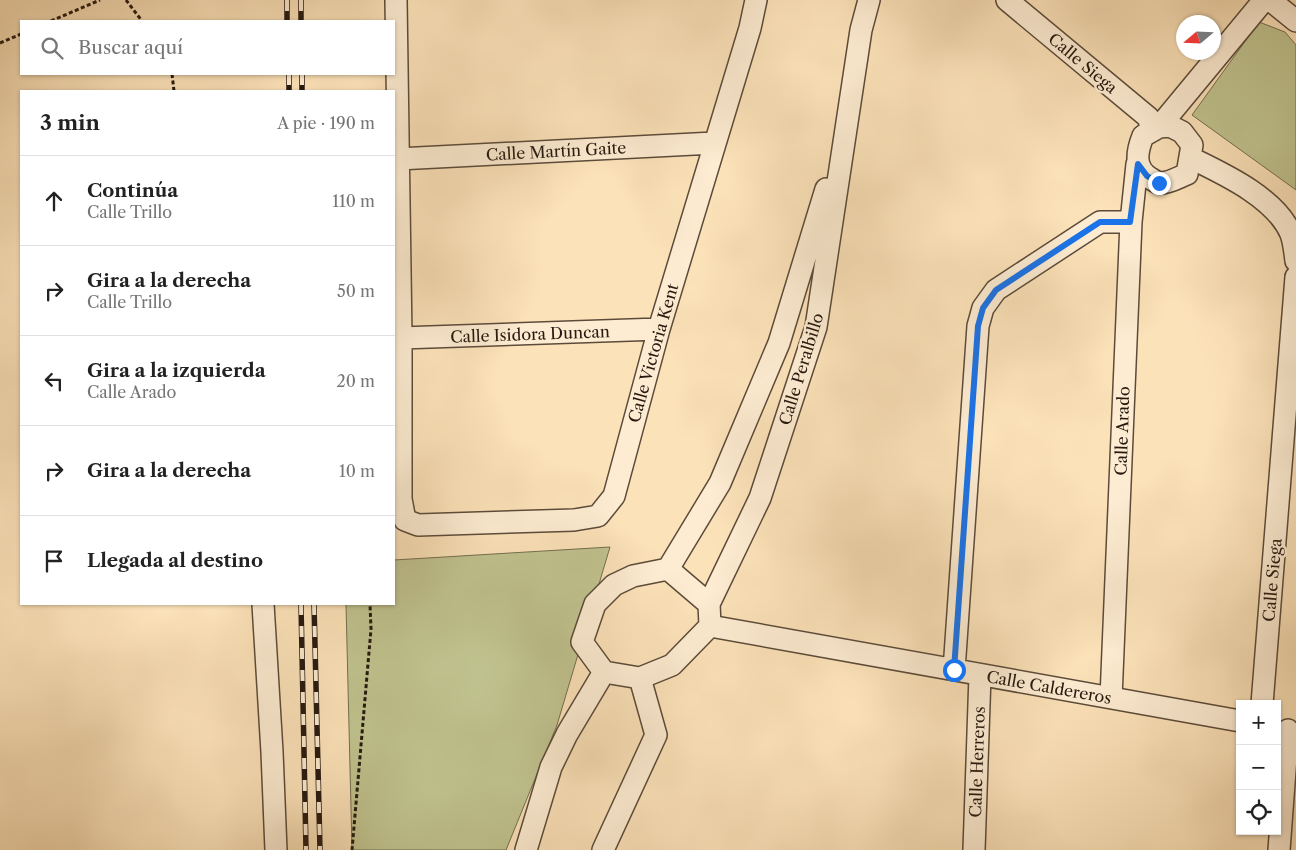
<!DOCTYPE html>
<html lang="es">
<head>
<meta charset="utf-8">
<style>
  body { margin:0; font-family:"Libre Caslon Text",serif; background:#f6f6f6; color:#222 }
  .controls { position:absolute; right:15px; bottom:15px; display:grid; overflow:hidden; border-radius:0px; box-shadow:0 1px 4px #0004 }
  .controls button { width:45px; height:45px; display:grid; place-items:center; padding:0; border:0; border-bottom:1px solid #e0e0e0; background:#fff; color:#222; font:25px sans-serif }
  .compass { position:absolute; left:1176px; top:15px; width:45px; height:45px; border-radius:50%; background:#fff; box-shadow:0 1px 4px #0004; rotate:251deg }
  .stop { position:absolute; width:15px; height:15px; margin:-11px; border:4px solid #1a73e8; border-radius:50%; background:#fff }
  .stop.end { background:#1a73e8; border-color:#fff; box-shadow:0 1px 5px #0008 }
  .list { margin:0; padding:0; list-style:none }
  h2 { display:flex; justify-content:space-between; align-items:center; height:65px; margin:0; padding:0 20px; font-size:21px }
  h2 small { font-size:16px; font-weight:400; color:#767676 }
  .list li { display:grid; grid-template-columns:32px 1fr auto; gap:15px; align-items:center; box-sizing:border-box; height:90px; padding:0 20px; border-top:1px solid #e0e0e0 }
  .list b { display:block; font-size:19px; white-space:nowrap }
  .list p { margin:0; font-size:16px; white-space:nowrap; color:#767676 }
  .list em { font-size:16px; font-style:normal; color:#767676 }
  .icon { flex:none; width:28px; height:28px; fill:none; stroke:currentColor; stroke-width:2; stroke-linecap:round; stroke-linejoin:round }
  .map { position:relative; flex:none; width:1296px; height:850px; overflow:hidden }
  .search { position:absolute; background:#fff; box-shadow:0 1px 4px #0004; left:20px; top:20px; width:375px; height:55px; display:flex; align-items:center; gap:12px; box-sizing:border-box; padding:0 18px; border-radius:0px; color:#767676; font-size:19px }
  .panel { position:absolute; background:#fff; box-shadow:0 1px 4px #0004; left:20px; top:90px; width:375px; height:515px; border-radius:0px }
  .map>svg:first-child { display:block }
</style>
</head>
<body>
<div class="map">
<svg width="1296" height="850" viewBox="0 0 1296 850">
  <rect width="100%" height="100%" fill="#fce2b9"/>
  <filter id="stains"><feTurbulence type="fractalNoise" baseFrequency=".004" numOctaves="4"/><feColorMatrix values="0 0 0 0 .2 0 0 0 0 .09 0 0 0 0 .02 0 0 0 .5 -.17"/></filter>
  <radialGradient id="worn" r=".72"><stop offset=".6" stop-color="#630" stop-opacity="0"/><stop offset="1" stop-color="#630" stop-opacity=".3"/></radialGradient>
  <path fill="#c0c38f" stroke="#736e4f" d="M1259,22L1285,32L1296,45V190L1192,115Z
    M610,547L557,725L506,850H352L346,604H394V560Z"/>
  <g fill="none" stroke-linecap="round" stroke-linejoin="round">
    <defs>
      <path id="street" d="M396,0L401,338V499L405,520L418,525L574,520L598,516L614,496L659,329L750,28L756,0
        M1007,0L1149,118L1151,131
        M1270,0L1296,21
        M1170,126L1182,132L1192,145L1187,174C1179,177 1170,183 1160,183C1157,183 1153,180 1150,178C1133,168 1137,151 1143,136L1159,127Z
        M1159,127L1264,0
        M1191,158C1224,174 1276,198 1291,234C1294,242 1295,253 1296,261
        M398,159L714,143
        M401,338L659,329
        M668,569L720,483L779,343L826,189
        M668,569L709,604L710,626L672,665L640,678L604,672L582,642L595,604L614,585L633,576Z
        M263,604L272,752L276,850
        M709,604L760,498L816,327L861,30L869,0
        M710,626L1240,721
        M954,670L978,326L983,308L996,290L1100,222H1131
        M1111,698L1131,222L1137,164
        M1262,704L1296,277
        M526,850L551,767L567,734L604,672
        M603,850L656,735L640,678
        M974,850L980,675
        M1279,850L1288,730"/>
    </defs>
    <use href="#street" stroke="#5c4b3a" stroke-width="24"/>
    <path stroke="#26190f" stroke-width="3" stroke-dasharray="4 2.5" stroke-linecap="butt" d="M126,0L142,21
      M51,21L100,0
      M0,43L21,34
      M172,74L174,91
      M352,850L371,629L370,604"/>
    <use href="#street" stroke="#fdecd2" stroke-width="21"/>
    <defs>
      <path id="rail" d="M287,0V21
        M301,0V21
        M289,74V91
        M302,74V91
        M301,604L306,850
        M314,604L320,850"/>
    </defs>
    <use href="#rail" stroke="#26190f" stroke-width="5.5"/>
    <use href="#rail" stroke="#fdecd2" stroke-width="4" stroke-dasharray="11" stroke-linecap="butt"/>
  </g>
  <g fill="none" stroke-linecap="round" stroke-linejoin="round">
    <path stroke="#1a73e8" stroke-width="6" d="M954,670L978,326L983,308L996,290L1100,222H1130L1138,164L1147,176L1159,183"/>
  </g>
  <g text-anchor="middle" stroke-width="5" stroke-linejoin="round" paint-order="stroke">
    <g font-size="16" fill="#26190f" stroke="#fdecd2">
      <text transform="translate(1083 63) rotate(40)" y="6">Calle Siega</text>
      <text transform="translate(556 151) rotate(-3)" y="6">Calle Martín Gaite</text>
      <text transform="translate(530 334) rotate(-2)" y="6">Calle Isidora Duncan</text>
      <text transform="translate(653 353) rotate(-74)" y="6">Calle Victoria Kent</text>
      <text transform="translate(801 369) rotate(-73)" y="6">Calle Peralbillo</text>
      <text transform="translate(1122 431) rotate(-88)" y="6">Calle Arado</text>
      <text transform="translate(1272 580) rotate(-85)" y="6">Calle Siega</text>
      <text transform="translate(1049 687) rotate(10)" y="6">Calle Caldereros</text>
      <text transform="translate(977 762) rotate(-88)" y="6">Calle Herreros</text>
    </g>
  </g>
  <rect width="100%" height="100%" filter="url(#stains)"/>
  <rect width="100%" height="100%" fill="url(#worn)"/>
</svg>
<div class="controls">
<button>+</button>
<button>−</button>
<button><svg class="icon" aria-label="locate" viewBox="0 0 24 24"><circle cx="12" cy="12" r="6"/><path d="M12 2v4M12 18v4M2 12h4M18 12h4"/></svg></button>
</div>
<svg class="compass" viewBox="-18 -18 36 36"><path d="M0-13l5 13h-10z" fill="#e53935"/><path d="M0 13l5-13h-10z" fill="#767676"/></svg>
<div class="stop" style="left:954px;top:670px"></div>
<div class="stop end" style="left:1159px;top:183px"></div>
<div class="search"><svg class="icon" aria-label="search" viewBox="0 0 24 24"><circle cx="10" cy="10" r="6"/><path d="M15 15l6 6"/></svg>Buscar aquí</div>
<section class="panel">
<h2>3 min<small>A pie · 190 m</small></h2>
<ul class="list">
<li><svg class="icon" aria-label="ahead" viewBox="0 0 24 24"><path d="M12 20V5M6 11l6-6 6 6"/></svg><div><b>Continúa</b><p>Calle Trillo</p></div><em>110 m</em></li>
<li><svg class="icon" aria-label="right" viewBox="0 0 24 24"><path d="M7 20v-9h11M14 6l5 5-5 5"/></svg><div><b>Gira a la derecha</b><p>Calle Trillo</p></div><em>50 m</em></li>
<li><svg class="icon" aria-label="left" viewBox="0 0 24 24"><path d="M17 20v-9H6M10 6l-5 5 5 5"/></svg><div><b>Gira a la izquierda</b><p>Calle Arado</p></div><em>20 m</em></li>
<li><svg class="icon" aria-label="right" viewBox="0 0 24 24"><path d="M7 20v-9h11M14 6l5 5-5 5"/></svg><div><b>Gira a la derecha</b></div><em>10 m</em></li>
<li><svg class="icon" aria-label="arrive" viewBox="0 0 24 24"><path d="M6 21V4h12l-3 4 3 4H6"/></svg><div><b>Llegada al destino</b></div></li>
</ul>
</section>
</div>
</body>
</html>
